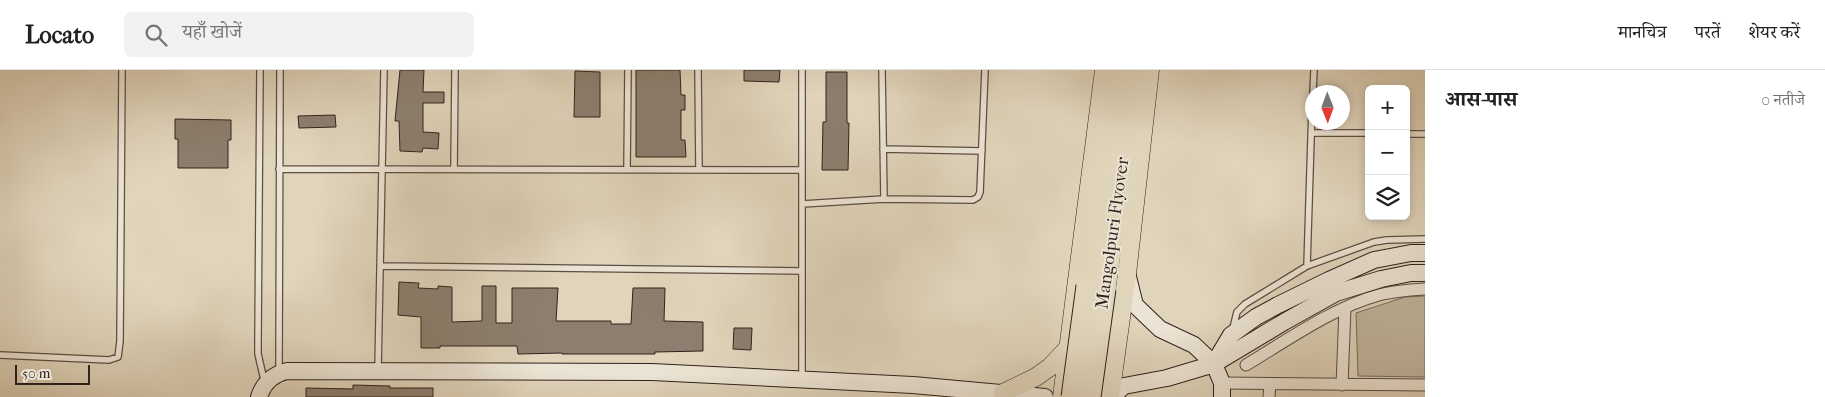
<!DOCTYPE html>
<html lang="hi">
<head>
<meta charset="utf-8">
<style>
  body { margin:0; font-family:"IM FELL French Canon","Noto Serif Devanagari",serif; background:#f2f2f2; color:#202124 }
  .controls { position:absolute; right:15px; top:15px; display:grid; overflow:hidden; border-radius:8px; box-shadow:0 2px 8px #0003 }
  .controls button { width:45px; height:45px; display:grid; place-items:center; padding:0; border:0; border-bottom:1px solid #e0e0e0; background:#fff; color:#202124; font:25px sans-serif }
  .compass { position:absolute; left:1305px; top:15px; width:45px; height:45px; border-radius:50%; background:#fff; box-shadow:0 2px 8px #0003; rotate:179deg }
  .scale { position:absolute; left:15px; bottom:12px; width:75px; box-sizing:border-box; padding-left:5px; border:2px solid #30221d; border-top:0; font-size:14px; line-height:18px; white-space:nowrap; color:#30221d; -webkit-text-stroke:4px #ebe3d3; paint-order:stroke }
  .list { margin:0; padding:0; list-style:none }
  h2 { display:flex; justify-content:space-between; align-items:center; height:65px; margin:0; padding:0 20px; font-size:21px }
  h2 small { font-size:16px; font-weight:400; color:#757577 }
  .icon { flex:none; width:28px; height:28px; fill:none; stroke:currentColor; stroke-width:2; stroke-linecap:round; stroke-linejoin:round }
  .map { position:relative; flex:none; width:1425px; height:327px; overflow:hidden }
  header { display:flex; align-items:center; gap:30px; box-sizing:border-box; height:70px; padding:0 25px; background:#fff; border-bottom:1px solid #e0e0e0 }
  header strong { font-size:24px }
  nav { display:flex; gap:28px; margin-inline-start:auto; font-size:18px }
  .search { width:350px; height:45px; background:#f2f2f2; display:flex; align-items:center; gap:12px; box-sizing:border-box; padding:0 18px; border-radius:8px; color:#757577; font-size:19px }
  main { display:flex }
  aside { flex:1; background:#fff }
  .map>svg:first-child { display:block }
</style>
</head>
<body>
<header>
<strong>Locato</strong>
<div class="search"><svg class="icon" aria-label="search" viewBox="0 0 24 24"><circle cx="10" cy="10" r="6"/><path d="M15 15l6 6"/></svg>यहाँ खोजें</div>
<nav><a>मानचित्र</a><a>परतें</a><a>शेयर करें</a></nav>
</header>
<main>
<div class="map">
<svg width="1425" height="327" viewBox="0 0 1425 327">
  <rect width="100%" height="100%" fill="#e0d4bb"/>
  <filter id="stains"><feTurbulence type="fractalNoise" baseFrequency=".004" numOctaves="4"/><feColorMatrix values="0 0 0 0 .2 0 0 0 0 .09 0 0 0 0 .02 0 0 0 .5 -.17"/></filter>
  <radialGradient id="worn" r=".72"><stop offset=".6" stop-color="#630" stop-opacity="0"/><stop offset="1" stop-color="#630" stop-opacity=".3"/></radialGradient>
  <path fill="#c2b6a0" stroke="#796c5e" d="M1425,226V307L1358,306L1356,243L1405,227Z"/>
  <path fill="#8c7f6f" stroke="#30221d" d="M400,0H424L423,22H444V33H423V62L439,63L438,79L423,78L422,82L400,81L399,51H395Z
    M636,0H680L681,25H685V40H681V70H685L686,87H636Z
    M744,0H780L779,12L744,11Z
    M575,1L600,2V47H574Z
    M826,2H847V53H849L848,100H822L823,52H826Z
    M335,45L336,57L299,58L298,46Z
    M175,49L231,50V70H228V98H178V69H175Z
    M399,212L419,213L418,218L438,219V216L452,217V252L482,251V216H496V253H512V218H558L556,251H611V254H631L633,218H665L664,251L703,252V281L655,282V284H562V283L518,284L517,276H440V278H421V247L398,245Z
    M734,258H752L751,280L733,279Z
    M353,315L390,316V318H433V327H306V318L353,319Z"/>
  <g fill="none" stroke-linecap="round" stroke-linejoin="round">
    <defs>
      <path id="lane" d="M260,0L258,270V284L264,310
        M698,0L699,100
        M1313,22L1314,0
        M1312,63H1369
        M1406,64H1425
        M883,79L982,81
        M279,99L802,100
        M454,99L455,0
        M627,100L628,0
        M884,129L973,130L978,127L980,122L985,0
        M802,134L884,129L882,0
        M381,196L802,201
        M1307,196L1312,37
        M1233,258L1237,242L1245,234L1307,196L1374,172L1387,170L1425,169
        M0,285L109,290L118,287L120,271L122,0
        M378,299L384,0
        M279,300L280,0
        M802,307V0"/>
      <path id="street" d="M1246,295C1286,271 1334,237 1379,225C1394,221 1409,220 1425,219
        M1222,313L1425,315
        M1342,315L1345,238
        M1269,327L1270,314"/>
      <path id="secondary" d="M1128,207L1135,235L1160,259L1194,275L1214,294L1222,313V327
        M1216,290L1231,265L1256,247L1278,235L1329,210L1374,190L1411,183H1425
        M259,327C263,314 273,304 287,301L652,302L913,315L1045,327
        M1112,327L1124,316L1167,308L1214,294L1284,252L1336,223L1381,209L1411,203H1425"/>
      <path id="primary" d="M1007,327L1003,323L1036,307L1050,297L1068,278
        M1062,327L1104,0
        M1110,327L1127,204L1150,0"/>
      <path id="highway" d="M1087,216L1116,0
        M1105,219L1135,0"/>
    </defs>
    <use href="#lane" stroke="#5c4e44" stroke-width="8"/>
    <use href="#street" stroke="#5c4e44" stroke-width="13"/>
    <use href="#secondary" stroke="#30221d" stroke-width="18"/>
    <use href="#primary" stroke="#30221d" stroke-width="19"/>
    <use href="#highway" stroke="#30221d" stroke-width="23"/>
    <use href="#lane" stroke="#ebe3d3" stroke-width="5.5"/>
    <use href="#street" stroke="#ebe3d3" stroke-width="11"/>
    <use href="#secondary" stroke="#ebe3d3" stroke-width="16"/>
    <use href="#primary" stroke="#e0d4bb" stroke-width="18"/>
    <use href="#highway" stroke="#e0d4bb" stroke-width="21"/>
    <defs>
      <path id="highway-bridge" d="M1072,327L1087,216
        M1090,327L1105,219"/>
    </defs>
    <use href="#highway-bridge" stroke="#30221d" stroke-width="23" stroke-linecap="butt"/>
    <use href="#highway-bridge" stroke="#e0d4bb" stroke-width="21"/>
  </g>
  <g text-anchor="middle" stroke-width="4" stroke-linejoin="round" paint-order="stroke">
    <g font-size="18" fill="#30221d" stroke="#ebe3d3">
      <text transform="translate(1112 163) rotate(-82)" y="6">Mangolpuri Flyover</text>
    </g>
  </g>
  <rect width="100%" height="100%" filter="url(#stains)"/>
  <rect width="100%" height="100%" fill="url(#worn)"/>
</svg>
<div class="controls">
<button>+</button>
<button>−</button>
<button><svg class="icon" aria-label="layers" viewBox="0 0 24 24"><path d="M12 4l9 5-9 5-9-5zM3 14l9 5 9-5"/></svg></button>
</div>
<svg class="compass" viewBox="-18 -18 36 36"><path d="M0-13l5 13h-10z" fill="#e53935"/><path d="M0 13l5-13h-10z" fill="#757577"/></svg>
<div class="scale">50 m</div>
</div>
<aside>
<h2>आस-पास<small>0 नतीजे</small></h2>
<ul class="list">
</ul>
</aside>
</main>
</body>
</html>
